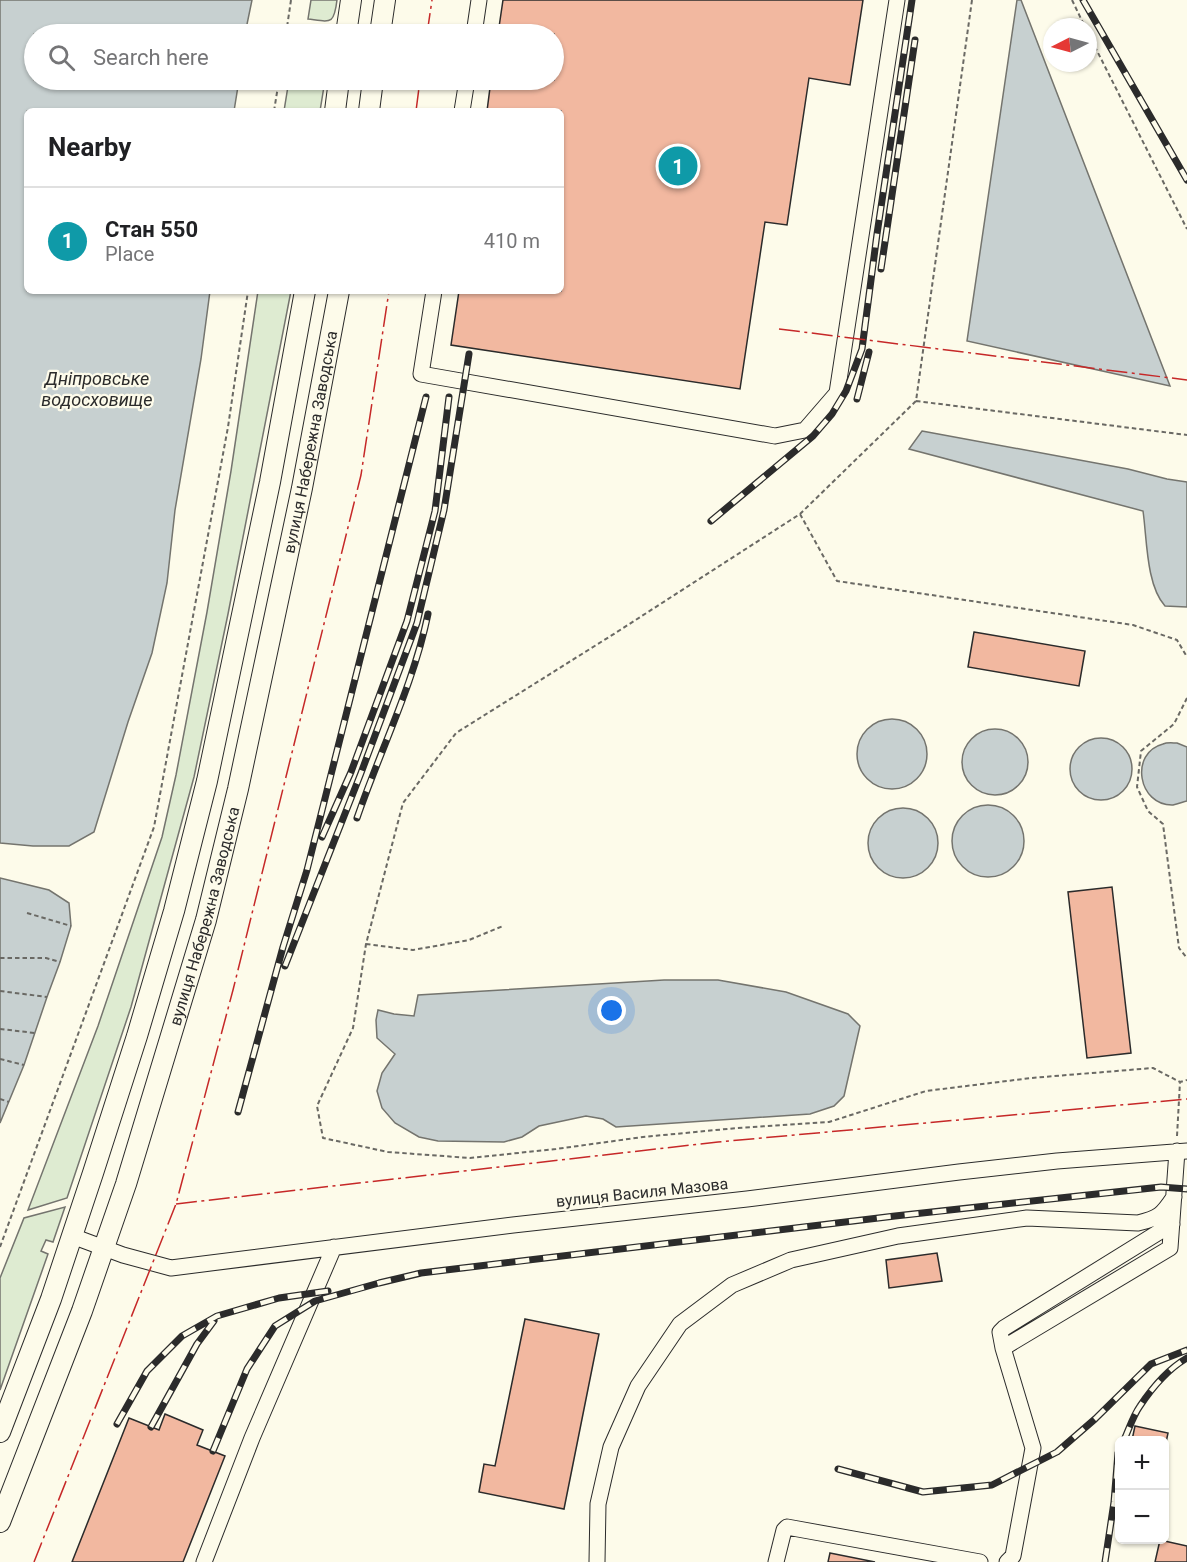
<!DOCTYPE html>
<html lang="en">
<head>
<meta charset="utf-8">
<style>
  body { margin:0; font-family:Roboto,sans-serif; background:#f6f6f6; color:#202124 }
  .controls { position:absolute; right:18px; bottom:18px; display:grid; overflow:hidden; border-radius:9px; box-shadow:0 2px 4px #0004 }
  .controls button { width:54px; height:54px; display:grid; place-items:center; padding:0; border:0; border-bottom:2px solid #e0e0e0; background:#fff; color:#202124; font:30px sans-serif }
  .compass { position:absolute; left:1043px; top:18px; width:54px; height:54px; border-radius:50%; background:#fff; box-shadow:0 2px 4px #0004; rotate:264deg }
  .you { position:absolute; left:612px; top:1011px; width:21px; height:21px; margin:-15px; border:4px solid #fff; border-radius:50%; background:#1a73e8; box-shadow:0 0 0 9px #1a73e833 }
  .badge { display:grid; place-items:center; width:39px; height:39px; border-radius:50%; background:#c62828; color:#fff; font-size:20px; font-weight:700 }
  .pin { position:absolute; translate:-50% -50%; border:3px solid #fff; box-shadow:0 2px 6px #0006 }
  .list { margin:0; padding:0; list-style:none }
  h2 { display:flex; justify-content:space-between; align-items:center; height:78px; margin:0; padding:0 24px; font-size:26px }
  h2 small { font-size:20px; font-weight:400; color:#757577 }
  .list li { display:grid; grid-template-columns:39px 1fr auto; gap:18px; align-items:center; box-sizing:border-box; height:108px; padding:0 24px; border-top:2px solid #e0e0e0 }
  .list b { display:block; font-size:22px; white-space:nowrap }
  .list p { margin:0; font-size:20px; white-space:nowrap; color:#757577 }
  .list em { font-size:20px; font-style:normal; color:#757577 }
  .icon { flex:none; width:33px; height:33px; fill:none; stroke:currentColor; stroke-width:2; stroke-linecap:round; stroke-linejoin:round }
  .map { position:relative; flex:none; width:1187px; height:1562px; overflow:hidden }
  .search { position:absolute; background:#fff; box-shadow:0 2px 4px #0004; left:24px; top:24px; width:540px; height:66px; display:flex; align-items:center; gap:15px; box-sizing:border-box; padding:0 21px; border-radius:33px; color:#757577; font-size:22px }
  .panel { position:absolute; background:#fff; box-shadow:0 2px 4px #0004; left:24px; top:108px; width:540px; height:186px; border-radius:9px }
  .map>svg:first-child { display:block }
</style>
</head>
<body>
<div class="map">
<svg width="1187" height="1562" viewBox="0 0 1187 1562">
  <rect width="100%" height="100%" fill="#fdfbea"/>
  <path fill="#deebd1" stroke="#74746e" stroke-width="1.5" d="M311,0H337C334,25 331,22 308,19Z
    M289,80H325L320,111H284Z
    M258,291H291L228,614L194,777L131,1007L67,1198L28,1210L98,1026L162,837L176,775L207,612L231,471Z
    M65,1207L53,1242L46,1240L41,1251L48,1254L0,1390V1278L24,1218Z"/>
  <path fill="#c7d0d0" stroke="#74746e" stroke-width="1.5" d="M0,0H252L245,34H34V80H239L234,111H27V291H210L201,359L175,510L167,583L152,653L128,722L94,832L69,846H33L0,843Z
    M1017,0H1021L1170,386L967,341Z
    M922,431L1128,469L1167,479L1187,482V607L1165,606C1146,585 1147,538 1143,511L909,449Z
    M857 754a35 35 0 1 1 70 0a35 35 0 1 1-70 0Z
    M962 762a33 33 0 1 1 66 0a33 33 0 1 1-66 0Z
    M1070 769a31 31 0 1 1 62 0a31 31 0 1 1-62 0Z
    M1177,743L1187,747V801C1183,802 1178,804 1173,805C1138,806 1129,753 1163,744C1167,742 1173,743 1177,743Z
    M952 841a36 36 0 1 1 72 0a36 36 0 1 1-72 0Z
    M868 843a35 35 0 1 1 70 0a35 35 0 1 1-70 0Z
    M0,878L49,890L69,903L71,926L60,962L47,997L24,1065L0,1123Z
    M664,980H718L786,992L848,1014L860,1026L844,1096L834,1106L810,1114L616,1127L603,1119L586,1116L539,1126L522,1137L504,1142L438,1141L419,1137L395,1123L382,1108L377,1091L382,1073L395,1054L377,1038L376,1020L378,1010L394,1014L414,1016L418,995Z"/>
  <path fill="#f2b8a0" stroke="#2b2b2b" stroke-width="1.5" d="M503,0H863L850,85L809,78L787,225L765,222L740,389L451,345L459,291H561V111H487L491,80H554V34H498Z
    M974,632L1085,651L1079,686L968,667Z
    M1112,887L1131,1053L1087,1058L1068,892Z
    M937,1253L942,1281L889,1288L886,1260Z
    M525,1319L599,1334L564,1509L479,1492L484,1464L495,1466Z
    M165,1414L203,1430L197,1445L225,1456L183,1562H72L129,1418L159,1430Z
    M1135,1426L1168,1433L1164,1452V1440H1132Z
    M1160,1540L1187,1546V1562H1155Z
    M830,1553L875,1562H828Z"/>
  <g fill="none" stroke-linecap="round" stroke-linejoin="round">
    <defs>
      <path id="minor" d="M474,34L479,0
        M462,111L467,80
        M434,291L421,374L775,436L805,430L837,393L897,0
        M72,1236L123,1255L171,1268L513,1225L747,1199L959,1172L1057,1161L1187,1151
        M1003,1348L1170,1248L1177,1151
        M204,1562L252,1438L334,1247
        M597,1562L598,1504L611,1447L638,1386L680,1324L732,1285L791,1260L898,1236L1027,1218L1138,1223C1159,1218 1162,1215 1174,1197
        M776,1562L784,1530L787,1527L980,1562
        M1007,1562L1013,1556L1033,1448L1003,1348L1000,1332L1004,1328L1172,1224"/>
      <g id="major">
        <path d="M346,34L351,0"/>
        <path d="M380,34L385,0"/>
        <path d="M335,111L339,80"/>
        <path d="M369,111L373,80"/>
        <path d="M0,1432L51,1299L93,1173L137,1036L174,911L207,781L270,482L305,291"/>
        <path id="s1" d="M0,1522L82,1311L126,1184L206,920L238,789L302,488L339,291"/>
      </g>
    </defs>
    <use href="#minor" stroke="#2b2b2b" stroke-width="17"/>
    <use href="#major" stroke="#2b2b2b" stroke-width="22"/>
    <path stroke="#6a6964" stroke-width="2" stroke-dasharray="4.5 3" stroke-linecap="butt" d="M972,0L916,401L800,514L617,632L456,733L403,803L366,944L353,1028L317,1106L323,1138L388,1152L470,1158L556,1149L643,1137L737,1128L829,1122L926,1091L1031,1078L1153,1068L1180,1082
      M1072,0L1085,27
      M1088,33L1187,229
      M286,34L291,0
      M274,111L279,80
      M916,401L1187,435
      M800,514L837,581L1133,625L1177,640L1187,657
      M1187,698L1174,724L1141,751L1137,787L1148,811L1163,824L1179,948L1187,958
      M27,913L71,926
      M366,944L413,950L469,940L503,926
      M0,958H46L60,962
      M0,991L47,997
      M0,1029L35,1033
      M0,1059L24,1065
      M0,1099L9,1102
      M1177,1136L1180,1082L1187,1080
      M0,1247L154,827L228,427L248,291"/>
    <use href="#minor" stroke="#fdfbea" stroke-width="15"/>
    <use href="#major" stroke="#fdfbea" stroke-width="20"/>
    <defs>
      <path id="rail" d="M1083,0L1187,180
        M881,269L915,40
        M857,399L869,352
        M711,521L813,436L832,414L846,391L862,349L877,234L912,0
        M357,818C380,751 414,683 428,614
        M322,837L351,772L407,621L435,511L449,397
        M285,966L361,773L417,623L444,510L469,354
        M238,1112L283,947L307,870L426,397
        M117,1424L147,1371L182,1336L217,1316L279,1298L328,1291
        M151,1427L197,1344L214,1321
        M1124,1440C1129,1429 1133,1416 1140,1406C1152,1388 1168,1369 1187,1358
        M213,1451L247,1369L275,1326L315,1301L379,1283L421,1273L895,1216L1161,1187L1187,1189
        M838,1469L923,1492L992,1485L1057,1452L1095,1419L1151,1364L1187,1350
        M1105,1562L1114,1502L1118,1453L1120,1449"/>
    </defs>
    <use href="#rail" stroke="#2b2b2b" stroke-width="7"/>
    <use href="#rail" stroke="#fdfbea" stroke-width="4.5" stroke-dasharray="14" stroke-linecap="butt"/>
    <path stroke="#c62828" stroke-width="1.5" stroke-dasharray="21 4.5 3 4.5" stroke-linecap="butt" d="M427,34L432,0
      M416,111L420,80
      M779,329L1187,380
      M176,1204L718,1142L1187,1099
      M34,1562L176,1204L233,990L361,475L389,291"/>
  </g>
  <g text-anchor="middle" stroke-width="4.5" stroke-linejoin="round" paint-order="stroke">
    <g font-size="16" fill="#2b2b2b" stroke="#fdfbea">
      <text dy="6" stroke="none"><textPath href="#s1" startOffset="1126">вулиця Набережна Заводська</textPath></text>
      <text dy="6" stroke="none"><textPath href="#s1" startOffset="640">вулиця Набережна Заводська</textPath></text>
      <text transform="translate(642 1192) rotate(-6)" y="6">вулиця Василя Мазова</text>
    </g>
    <g font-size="18" font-style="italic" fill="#2b2b2b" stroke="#fdfbea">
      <text x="97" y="385">Дніпровське<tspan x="97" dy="21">водосховище</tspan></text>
    </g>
  </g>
</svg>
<div class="controls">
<button>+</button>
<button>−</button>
</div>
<svg class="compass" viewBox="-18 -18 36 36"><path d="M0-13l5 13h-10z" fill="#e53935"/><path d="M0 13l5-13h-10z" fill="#757577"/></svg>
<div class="you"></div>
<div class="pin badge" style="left:678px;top:166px;background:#0f9aa8">1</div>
<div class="search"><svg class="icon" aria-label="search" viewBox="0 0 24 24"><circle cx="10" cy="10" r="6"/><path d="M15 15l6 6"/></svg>Search here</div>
<section class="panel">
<h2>Nearby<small></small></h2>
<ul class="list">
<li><span class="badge" style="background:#0f9aa8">1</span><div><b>Стан 550</b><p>Place</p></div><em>410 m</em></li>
</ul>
</section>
</div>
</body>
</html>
